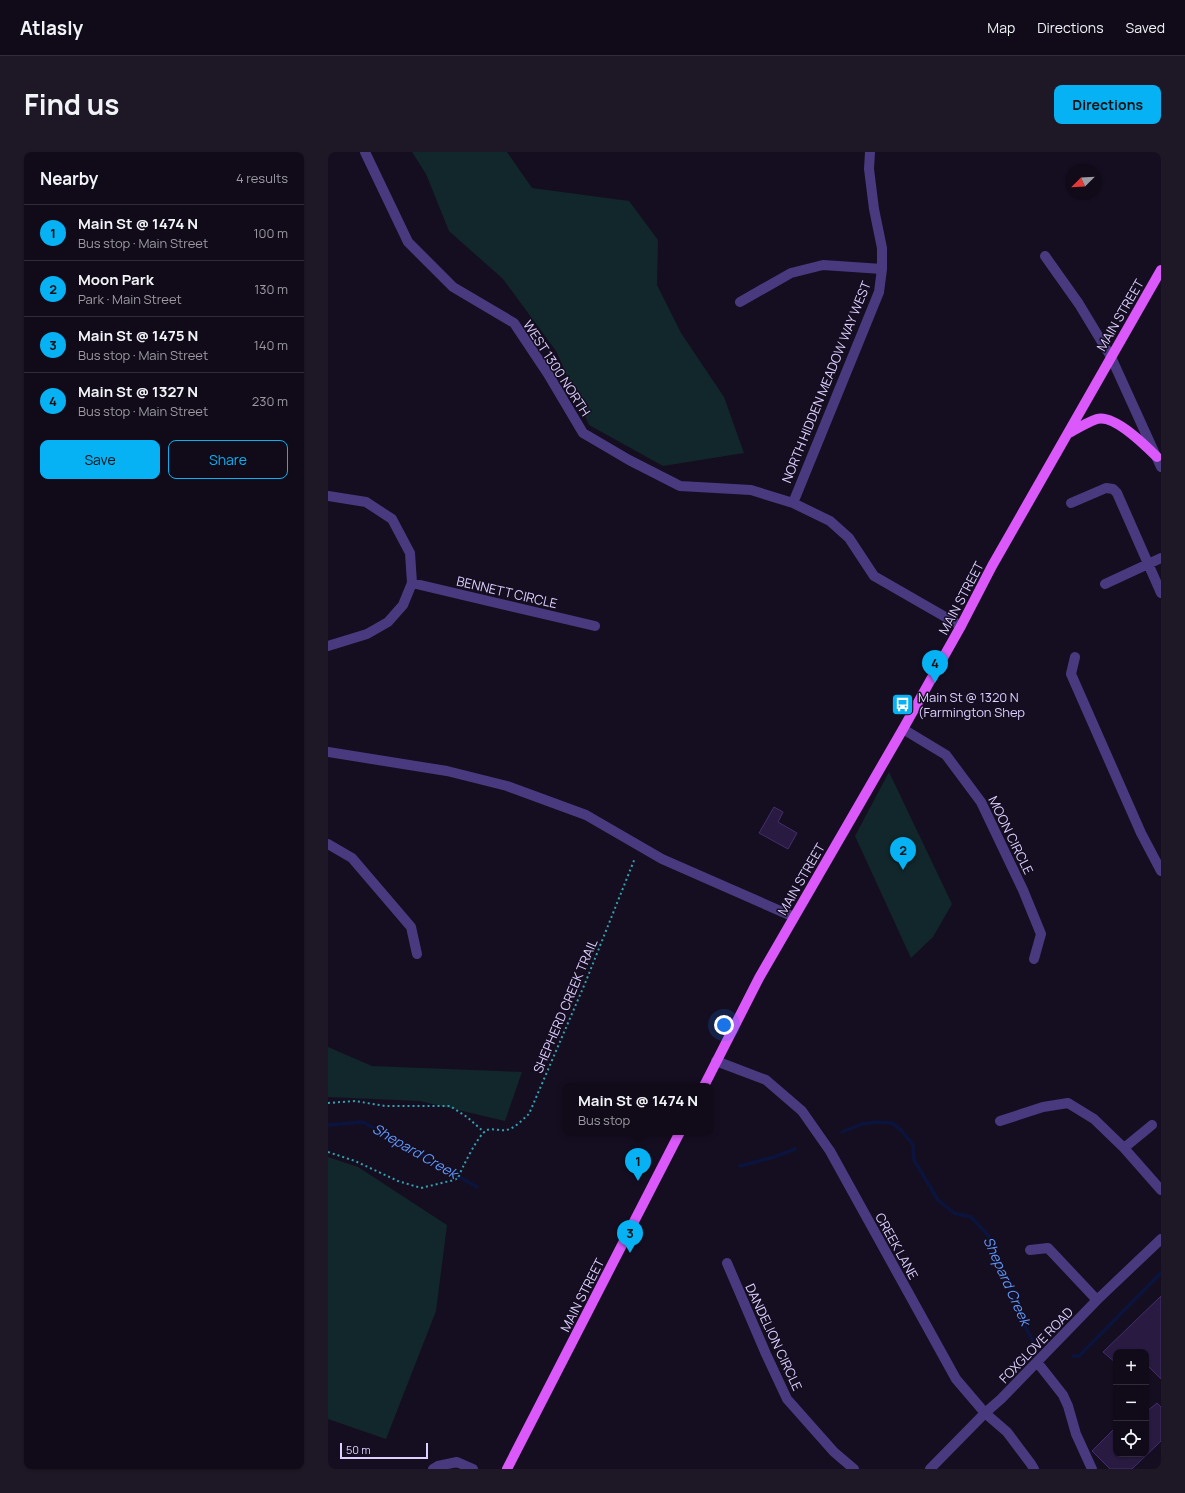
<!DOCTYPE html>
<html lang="en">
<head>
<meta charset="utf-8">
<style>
  body { margin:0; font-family:Manrope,sans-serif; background:#1e1826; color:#f1f3f6 }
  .controls { position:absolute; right:12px; bottom:12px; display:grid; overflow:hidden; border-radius:8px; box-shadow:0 1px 3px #0004 }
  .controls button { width:36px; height:36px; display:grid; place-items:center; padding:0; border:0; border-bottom:1px solid #302b38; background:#100a19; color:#f1f3f6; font:20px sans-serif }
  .compass { position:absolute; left:737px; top:12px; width:36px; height:36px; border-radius:50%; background:#100a19; box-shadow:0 1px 3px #0004; rotate:246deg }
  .scale { position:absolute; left:12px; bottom:10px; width:88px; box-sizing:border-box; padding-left:4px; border:2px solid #ddcffe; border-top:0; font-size:11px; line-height:14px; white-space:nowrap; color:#ddcffe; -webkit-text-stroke:3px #150e21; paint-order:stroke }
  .you { position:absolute; left:396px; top:873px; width:14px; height:14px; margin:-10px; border:3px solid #fff; border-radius:50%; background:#1a73e8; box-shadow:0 0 0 6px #1a73e833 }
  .badge { display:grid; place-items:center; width:26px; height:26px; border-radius:50%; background:#06b2f3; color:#111; font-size:13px; font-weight:700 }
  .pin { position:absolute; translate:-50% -33px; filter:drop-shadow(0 1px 2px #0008) }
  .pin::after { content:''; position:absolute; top:21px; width:14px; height:12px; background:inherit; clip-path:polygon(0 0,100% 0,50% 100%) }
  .popup { position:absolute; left:235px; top:931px; width:150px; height:52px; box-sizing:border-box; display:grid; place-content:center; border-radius:8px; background:#100a19; filter:drop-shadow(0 1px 3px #0005); font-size:13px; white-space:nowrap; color:#9c9aa2 }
  .popup b { font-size:15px; color:#f1f3f6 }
  .popup::after { content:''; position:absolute; left:50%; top:100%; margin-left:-8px; border:8px solid transparent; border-top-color:#100a19 }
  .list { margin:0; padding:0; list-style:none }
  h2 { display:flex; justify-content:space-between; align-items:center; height:52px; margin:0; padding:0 16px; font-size:17px }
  h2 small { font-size:13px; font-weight:400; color:#9c9aa2 }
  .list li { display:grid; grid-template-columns:26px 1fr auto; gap:12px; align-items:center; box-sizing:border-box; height:56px; padding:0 16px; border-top:1px solid #302b38 }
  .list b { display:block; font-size:15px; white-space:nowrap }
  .list p { margin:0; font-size:13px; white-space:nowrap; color:#9c9aa2 }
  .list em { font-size:13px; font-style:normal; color:#9c9aa2 }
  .actions { display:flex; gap:8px; padding:12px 16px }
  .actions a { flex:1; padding:9px 0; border:1px solid #06b2f3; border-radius:8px; text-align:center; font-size:14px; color:#06b2f3 }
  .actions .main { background:#06b2f3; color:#111 }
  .icon { flex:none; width:22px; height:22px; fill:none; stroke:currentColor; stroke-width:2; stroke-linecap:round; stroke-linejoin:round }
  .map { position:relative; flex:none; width:833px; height:1317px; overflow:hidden; border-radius:8px }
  header { display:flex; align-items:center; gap:24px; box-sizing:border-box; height:56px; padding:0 20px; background:#100a19; border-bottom:1px solid #302b38 }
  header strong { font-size:19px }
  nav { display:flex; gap:22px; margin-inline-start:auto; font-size:14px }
  .intro { display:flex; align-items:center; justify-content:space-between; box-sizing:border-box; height:96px; padding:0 24px }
  h1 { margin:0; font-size:28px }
  .button { padding:10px 18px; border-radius:8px; background:#06b2f3; color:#111; font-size:14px; font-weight:700 }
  main { display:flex; gap:24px; padding:0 24px }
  aside { flex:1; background:#100a19; border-radius:8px; box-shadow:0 1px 3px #0004 }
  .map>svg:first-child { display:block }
</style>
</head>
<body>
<header>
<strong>Atlasly</strong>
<nav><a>Map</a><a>Directions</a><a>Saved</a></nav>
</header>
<div class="intro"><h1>Find us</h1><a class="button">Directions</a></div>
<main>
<aside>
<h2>Nearby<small>4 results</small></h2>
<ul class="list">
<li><span class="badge">1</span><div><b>Main St @ 1474 N</b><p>Bus stop · Main Street</p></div><em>100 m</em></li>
<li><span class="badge">2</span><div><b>Moon Park</b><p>Park · Main Street</p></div><em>130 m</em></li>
<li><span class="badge">3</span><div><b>Main St @ 1475 N</b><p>Bus stop · Main Street</p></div><em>140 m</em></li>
<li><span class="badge">4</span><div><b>Main St @ 1327 N</b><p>Bus stop · Main Street</p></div><em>230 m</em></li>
</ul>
<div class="actions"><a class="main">Save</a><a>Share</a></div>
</aside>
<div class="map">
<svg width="833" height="1317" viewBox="0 0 833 1317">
  <rect width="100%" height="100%" fill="#150e21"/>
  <path fill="#11272b" d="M84,0H179L204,36L301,49L330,88L329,133L353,181L396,245L416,301L335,314L261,273L228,199L175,127L121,79L98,22Z
    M561,620L624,752L605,785L583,806L527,684Z
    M0,895L44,914L194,920L177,969L92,949L0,945Z
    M0,1005L30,1015L119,1073L108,1159L58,1287L0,1267Z"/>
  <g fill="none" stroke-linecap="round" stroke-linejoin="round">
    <path stroke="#0b143d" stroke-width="3.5" d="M0,973L35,970L149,1035
      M514,980L534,972L549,970L564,971L573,978L585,993L586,1008L610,1048L626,1061L643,1065L660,1083L698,1176L705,1189
      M412,1014L446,1005L467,997
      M745,1204H751L833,1121"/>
  </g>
  <path fill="#291a42" stroke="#452d6d" d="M446,655L455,660L450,670L469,681L460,697L431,681Z
    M833,1144V1227L818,1212V1200H788V1211L775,1200Z
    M829,1251L833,1255V1289L804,1317H782L764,1299L788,1275V1302H818V1260Z"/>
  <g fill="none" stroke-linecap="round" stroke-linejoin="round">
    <path stroke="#31a2b0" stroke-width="2" stroke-dasharray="2 3" stroke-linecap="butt" d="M0,951L27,949L57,954H122L139,965L156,980
      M0,1000L27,1009L70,1029L93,1036L126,1028L130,1026C133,1018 151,981 159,978C164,976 172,979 178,978C186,977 194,968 201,962L258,829L307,706"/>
    <path stroke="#493a7f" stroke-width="10" d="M37,0L80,90L125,135L186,171L220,222L255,281L301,308L352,334L423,338L465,351L502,369L521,386L546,424L633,474
      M717,104L751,152L783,205L833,315
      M412,150L463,121L495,113L554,117
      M0,344L38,350L64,367L82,401L84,431L75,453L60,470L39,482L0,494
      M465,351L551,140L554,117V96L546,57L541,17L542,0
      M743,351L778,336L785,337L789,341L833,441
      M84,431L267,474
      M777,432L833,406
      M747,505L743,522L813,681L833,719
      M575,577L618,603L653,650L695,738L713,782L706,807
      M0,600L119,619L179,634L258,663L334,707L466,765
      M0,692L24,706L83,775L89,802
      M388,909L438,928L474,959L502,999L628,1227L657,1261L679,1280L703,1312L706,1317
      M672,969L715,955L740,951L766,967L796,996L833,1038
      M796,996L824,973
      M702,1098L720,1096L769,1148
      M399,1111L438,1202L459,1247L506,1300L526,1317
      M709,1210L735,1243L740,1254L748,1282L764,1317
      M105,1317L110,1314L129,1310L145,1317
      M602,1317L657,1261L673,1247L769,1148L833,1087"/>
    <path stroke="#db59fb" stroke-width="10" d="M741,281C750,276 760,270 769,267C786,262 818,294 829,305
      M376,934L431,826L575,577L633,474L664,414L833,118
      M179,1317L352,980"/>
  </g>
  <defs>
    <symbol id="bus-square" viewBox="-11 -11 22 22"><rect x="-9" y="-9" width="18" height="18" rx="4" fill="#06b2f3" stroke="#150e21"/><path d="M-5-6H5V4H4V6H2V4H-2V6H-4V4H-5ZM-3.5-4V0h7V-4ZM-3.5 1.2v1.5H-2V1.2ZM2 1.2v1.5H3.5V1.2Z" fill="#fff"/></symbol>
  </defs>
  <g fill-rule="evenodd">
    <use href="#bus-square" x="562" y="540" width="25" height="25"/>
  </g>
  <g text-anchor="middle" stroke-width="3" stroke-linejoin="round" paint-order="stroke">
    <g font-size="13" fill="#ddcffe" stroke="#150e21">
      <text transform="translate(792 163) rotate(-60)" y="5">MAIN STREET</text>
      <text transform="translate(229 216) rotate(57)" y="5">WEST 1300 NORTH</text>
      <text transform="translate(498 230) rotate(-68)" y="5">NORTH HIDDEN MEADOW WAY WEST</text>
      <text transform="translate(179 440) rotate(13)" y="5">BENNETT CIRCLE</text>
      <text transform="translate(633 446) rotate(-62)" y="5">MAIN STREET</text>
      <text transform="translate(683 683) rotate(64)" y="5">MOON CIRCLE</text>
      <text transform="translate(473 727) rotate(-60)" y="5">MAIN STREET</text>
      <text transform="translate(237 854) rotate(-67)" y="5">SHEPHERD CREEK TRAIL</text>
      <text transform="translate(569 1094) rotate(61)" y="5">CREEK LANE</text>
      <text transform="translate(254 1143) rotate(-63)" y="5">MAIN STREET</text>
      <text transform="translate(446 1185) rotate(65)" y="5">DANDELION CIRCLE</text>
      <text transform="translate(708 1193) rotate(-46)" y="5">FOXGLOVE ROAD</text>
    </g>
    <g font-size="13" fill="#ddcffe" stroke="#150e21" text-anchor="start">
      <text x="590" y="550">Main St @ 1320 N<tspan x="590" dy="15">(Farmington Shep</tspan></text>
    </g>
    <g font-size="14" font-style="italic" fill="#6098fb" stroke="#150e21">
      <text transform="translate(87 999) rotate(30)" y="5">Shepard Creek</text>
      <text transform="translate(679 1129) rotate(66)" y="5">Shepard Creek</text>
    </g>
  </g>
</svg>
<div class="controls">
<button>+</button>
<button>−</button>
<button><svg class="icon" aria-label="locate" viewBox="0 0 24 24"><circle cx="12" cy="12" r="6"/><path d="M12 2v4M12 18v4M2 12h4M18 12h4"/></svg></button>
</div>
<svg class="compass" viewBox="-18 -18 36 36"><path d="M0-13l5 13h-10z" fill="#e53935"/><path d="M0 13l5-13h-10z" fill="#9c9aa2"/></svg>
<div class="scale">50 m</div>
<div class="you"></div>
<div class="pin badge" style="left:310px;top:1029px">1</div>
<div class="popup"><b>Main St @ 1474 N</b>Bus stop</div>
<div class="pin badge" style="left:575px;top:718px">2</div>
<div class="pin badge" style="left:302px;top:1101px">3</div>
<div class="pin badge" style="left:607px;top:531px">4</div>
</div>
</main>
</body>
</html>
